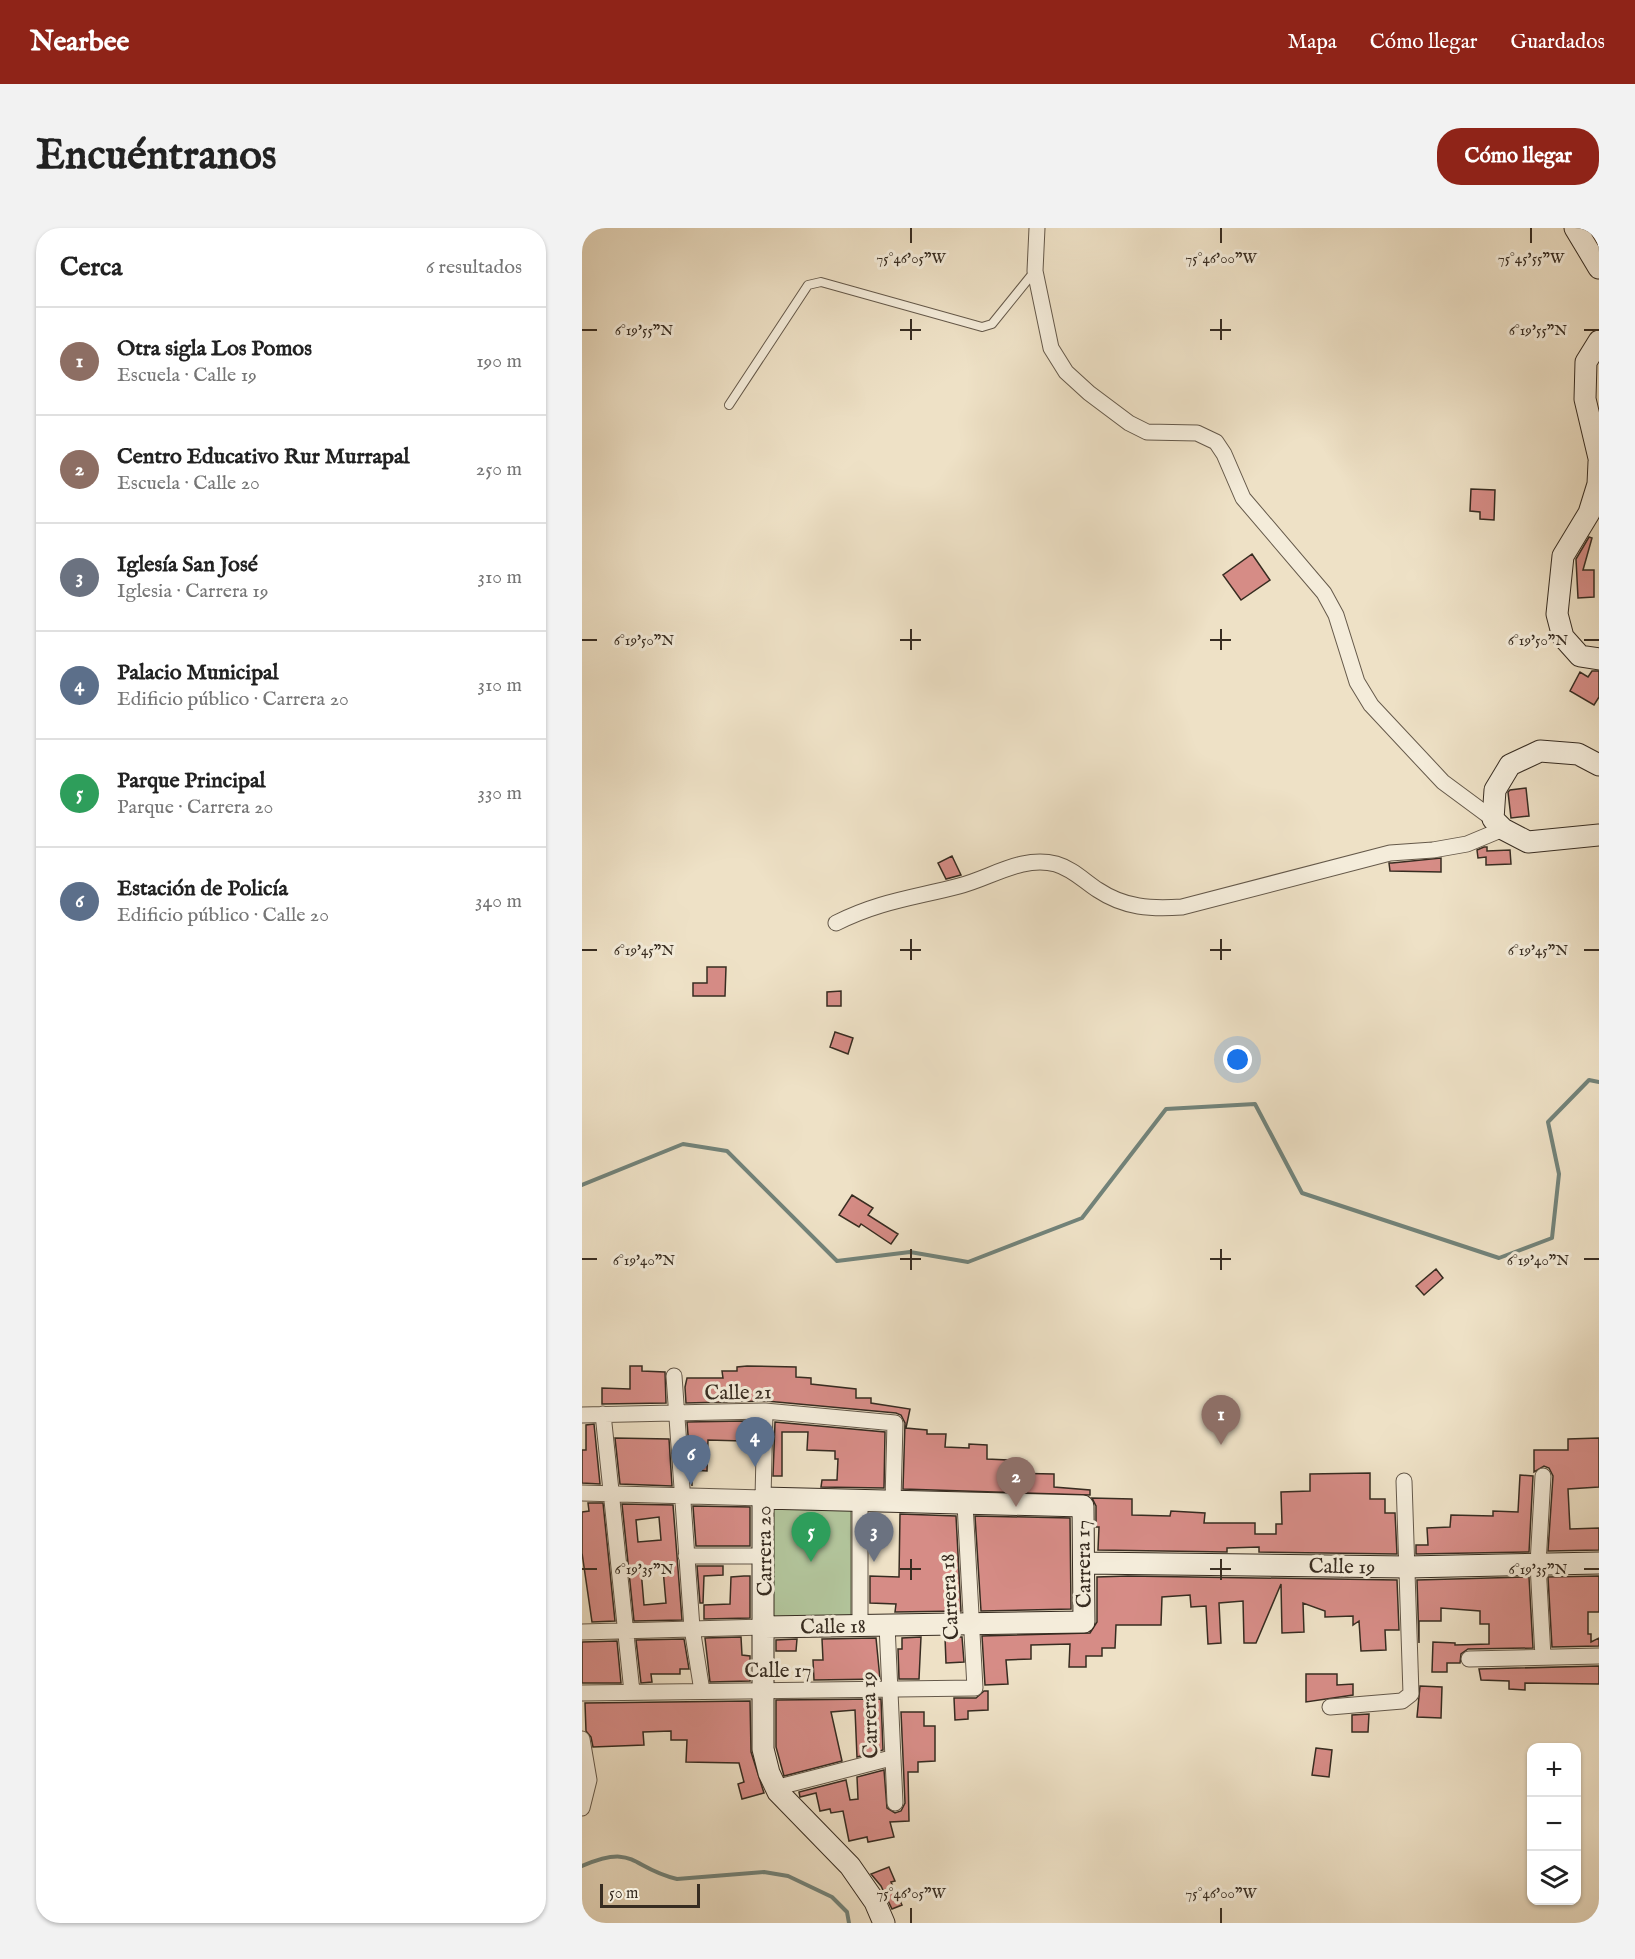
<!DOCTYPE html>
<html lang="es">
<head>
<meta charset="utf-8">
<style>
  body { margin:0; font-family:"IM FELL English",serif; background:#f2f2f2; color:#222 }
  .controls { position:absolute; right:18px; bottom:18px; display:grid; overflow:hidden; border-radius:12px; box-shadow:0 2px 4px #0004 }
  .controls button { width:54px; height:54px; display:grid; place-items:center; padding:0; border:0; border-bottom:2px solid #e0e0e0; background:#fff; color:#222; font:30px sans-serif }
  .scale { position:absolute; left:18px; bottom:15px; width:100px; box-sizing:border-box; padding-left:6px; border:3px solid #372c21; border-top:0; font-size:16px; line-height:21px; white-space:nowrap; color:#372c21; -webkit-text-stroke:4px #f4ecda; paint-order:stroke }
  .you { position:absolute; left:656px; top:832px; width:21px; height:21px; margin:-15px; border:4px solid #fff; border-radius:50%; background:#1a73e8; box-shadow:0 0 0 9px #1a73e833 }
  .badge { display:grid; place-items:center; width:39px; height:39px; border-radius:50%; background:#8f2418; color:#fff; font-size:20px; font-weight:700 }
  .pin { position:absolute; translate:-50% -50px; filter:drop-shadow(0 2px 3px #0008) }
  .pin::after { content:''; position:absolute; top:32px; width:21px; height:18px; background:inherit; clip-path:polygon(0 0,100% 0,50% 100%) }
  .list { margin:0; padding:0; list-style:none }
  h2 { display:flex; justify-content:space-between; align-items:center; height:78px; margin:0; padding:0 24px; font-size:26px }
  h2 small { font-size:20px; font-weight:400; color:#767676 }
  .list li { display:grid; grid-template-columns:39px 1fr auto; gap:18px; align-items:center; box-sizing:border-box; height:108px; padding:0 24px; border-top:2px solid #e0e0e0 }
  .list b { display:block; font-size:22px; white-space:nowrap }
  .list p { margin:0; font-size:20px; white-space:nowrap; color:#767676 }
  .list em { font-size:20px; font-style:normal; color:#767676 }
  .icon { flex:none; width:33px; height:33px; fill:none; stroke:currentColor; stroke-width:2; stroke-linecap:round; stroke-linejoin:round }
  .map { position:relative; flex:none; width:1017px; height:1695px; overflow:hidden; border-radius:24px }
  header { display:flex; align-items:center; gap:36px; box-sizing:border-box; height:84px; padding:0 30px; background:#8f2418; color:#fff }
  header strong { font-size:28px }
  nav { display:flex; gap:33px; margin-inline-start:auto; font-size:21px }
  .intro { display:flex; align-items:center; justify-content:space-between; box-sizing:border-box; height:144px; padding:0 36px }
  h1 { margin:0; font-size:42px }
  .button { padding:15px 27px; border-radius:24px; background:#8f2418; color:#fff; font-size:21px; font-weight:700 }
  main { display:flex; gap:36px; padding:0 36px }
  aside { flex:1; background:#fff; border-radius:24px; box-shadow:0 2px 4px #0004 }
  .map>svg:first-child { display:block }
</style>
</head>
<body>
<header>
<strong>Nearbee</strong>
<nav><a>Mapa</a><a>Cómo llegar</a><a>Guardados</a></nav>
</header>
<div class="intro"><h1>Encuéntranos</h1><a class="button">Cómo llegar</a></div>
<main>
<aside>
<h2>Cerca<small>6 resultados</small></h2>
<ul class="list">
<li><span class="badge" style="background:#8d6e63">1</span><div><b>Otra sigla Los Pomos</b><p>Escuela · Calle 19</p></div><em>190 m</em></li>
<li><span class="badge" style="background:#8d6e63">2</span><div><b>Centro Educativo Rur Murrapal</b><p>Escuela · Calle 20</p></div><em>250 m</em></li>
<li><span class="badge" style="background:#6b7280">3</span><div><b>Iglesía San José</b><p>Iglesia · Carrera 19</p></div><em>310 m</em></li>
<li><span class="badge" style="background:#5c6f8a">4</span><div><b>Palacio Municipal</b><p>Edificio público · Carrera 20</p></div><em>310 m</em></li>
<li><span class="badge" style="background:#2e9e5b">5</span><div><b>Parque Principal</b><p>Parque · Carrera 20</p></div><em>330 m</em></li>
<li><span class="badge" style="background:#5c6f8a">6</span><div><b>Estación de Policía</b><p>Edificio público · Calle 20</p></div><em>340 m</em></li>
</ul>
</aside>
<div class="map">
<svg width="1017" height="1695" viewBox="0 0 1017 1695">
  <rect width="100%" height="100%" fill="#eee1c6"/>
  <filter id="stains"><feTurbulence type="fractalNoise" baseFrequency=".00333" numOctaves="4"/><feColorMatrix values="0 0 0 0 .2 0 0 0 0 .09 0 0 0 0 .02 0 0 0 .5 -.17"/></filter>
  <radialGradient id="worn" r=".72"><stop offset=".6" stop-color="#630" stop-opacity="0"/><stop offset="1" stop-color="#630" stop-opacity=".3"/></radialGradient>
  <path fill="#b2c49b" stroke="#74785e" stroke-width="1.5" d="M190,1279L269,1281V1388L189,1390Z"/>
  <g fill="none" stroke-linecap="round" stroke-linejoin="round">
    <path stroke="#72837a" stroke-width="4" d="M0,957L101,916L145,923L255,1033L328,1024L386,1034L500,990L584,881L673,876L720,965L917,1030L970,1010L977,946L966,894L1007,852L1017,854
      M0,1638C54,1615 48,1640 95,1651L182,1644L206,1648L250,1669L265,1684L267,1695"/>
  </g>
  <path fill="#d68c86" stroke="#372c21" stroke-width="1.5" fill-rule="evenodd" d="M889,261L913,262L912,292L898,291V284L888,283Z
    M1007,309L1010,310L1001,342H1012V369L996,370L994,331Z
    M670,326L688,352L659,372L641,347Z
    M1010,443H1017V469L1012,477L988,463L998,444L1006,449Z
    M944,560L947,588L929,590L926,564L928,562Z
    M902,619H905V623L928,622L929,636L904,637V629L896,630L895,622Z
    M370,628L379,647L364,651L356,635Z
    M859,630V644L808,643L807,635H810Z
    M125,739H144L143,768H111V755H125Z
    M259,763V778H245V764Z
    M253,804L271,810L266,826L248,819Z
    M270,967L291,980L286,987L316,1006L309,1016L279,996L277,999L257,987Z
    M854,1041L861,1050L842,1067L834,1058Z
    M48,1138H60V1143L83,1144L84,1175L20,1176V1160L48,1161Z
    M165,1138L214,1139V1149L229,1150V1156L274,1161V1170H289V1175L328,1181L324,1200L345,1202V1206H364L363,1219L387,1220V1216L405,1217V1231L426,1232L425,1245L472,1246V1259L508,1262V1267L321,1261L323,1195L319,1187L314,1185L184,1173L104,1175L103,1159L105,1150H141L140,1143H155V1139Z
    M162,1193L161,1213L126,1212L125,1243L110,1242V1258L105,1194Z
    M193,1194L303,1204L302,1260L239,1259L240,1252H255L256,1231H253V1223L225,1222L226,1204H200V1248H191Z
    M12,1196L18,1256L0,1255V1222H4V1197Z
    M33,1210L87,1211L90,1258L38,1256Z
    M1017,1210V1259L986,1261L988,1301L1017,1300V1322L966,1323L971,1248L967,1240L962,1238L952,1244V1222H986V1211Z
    M788,1245V1271H803V1285H813L815,1326L677,1324V1319L645,1320V1324L516,1322L517,1299H514V1278L510,1270L550,1271V1287L588,1288L589,1283L623,1285L622,1295H673V1306H694V1296H700L699,1264L728,1263V1246Z
    M938,1247L951,1248L947,1324L834,1326V1317H846L845,1300L868,1299L869,1287L911,1288V1283L936,1284Z
    M6,1275H21L33,1393L10,1394L0,1325V1284L7,1283Z
    M40,1276L91,1277L100,1392L52,1393ZM77,1289L79,1312L56,1314L54,1292ZM81,1341L84,1375L62,1377L59,1342Z
    M111,1278L168,1279V1318H114Z
    M318,1286L374,1288L379,1383L313,1384L314,1376L288,1375V1348L317,1349Z
    M393,1288L488,1290L489,1381L399,1383Z
    M115,1338H141V1347L122,1348L121,1375H118Z
    M162,1348H168V1390L122,1391V1377L148,1376L149,1349Z
    M546,1348L815,1352L817,1402H803L804,1422L779,1423L777,1393L771,1397V1388L743,1389V1383L721,1375L722,1404L700,1405L699,1356L674,1415H662L661,1373L637,1375L639,1415L626,1416L624,1378L609,1379L608,1367L580,1369L579,1397H534L533,1420H520V1428H504V1439H487L488,1416L449,1417V1431L424,1432L426,1456L403,1457L400,1408L508,1405L515,1394V1349Z
    M1017,1348V1384H1006V1406H1009V1414L1017,1410V1418L970,1419L966,1349Z
    M947,1349L951,1420L886,1421L879,1426L878,1435H865V1444H850L851,1414L873,1415V1417L907,1416V1396H898V1383L859,1380V1393H837V1415L835,1352Z
    M159,1409L160,1427L168,1428V1453L128,1454L123,1410Z
    M339,1409L337,1451H317L316,1421H320V1410Z
    M363,1409H380L382,1434L364,1435Z
    M294,1410L298,1451L232,1452L231,1432H241L240,1411Z
    M102,1411L107,1441H98V1446H69L70,1454L59,1455L54,1412Z
    M215,1411L214,1423H194V1412Z
    M35,1413L39,1455H0V1414Z
    M1017,1438V1456L943,1455V1462L927,1461V1453L899,1452L897,1441Z
    M724,1446H755V1457L771,1456V1467L724,1474Z
    M838,1458L860,1459L859,1490L835,1489Z
    M402,1463H406V1482L386,1483V1491L373,1492L372,1470H394Z
    M299,1471L301,1522L275,1529L273,1482L249,1484L260,1533L202,1548L194,1519V1472Z
    M168,1473L169,1524L182,1565L160,1571L156,1556L162,1554L157,1535L104,1534L105,1512H89V1503L61,1504L62,1517L11,1519L9,1509L4,1503L3,1475Z
    M319,1484H342V1498H353V1533L336,1534V1544H326L327,1593L308,1594L312,1609L286,1614L285,1609L267,1613L261,1583L249,1585L248,1581L238,1583L234,1565L218,1569L217,1564L264,1552L268,1572L276,1571L275,1549L302,1542L305,1580L313,1585L319,1583L323,1575Z
    M787,1486L786,1504H770V1487Z
    M734,1520L750,1522L747,1549L730,1547Z
    M307,1639L313,1653L309,1654L320,1677L310,1681L299,1658L289,1646Z"/>
  <g fill="none" stroke-linecap="round" stroke-linejoin="round">
    <defs>
      <path id="lane" d="M147,177L226,57L239,54L400,99L410,96L452,44"/>
      <path id="street" d="M455,0L453,43L469,120L484,144L507,165L547,195L565,204L615,205L634,214L642,226L661,270L742,365L754,387L775,454L789,477L861,554L911,591
        M254,695C298,673 331,670 377,658C409,650 440,627 474,636C491,641 502,653 516,662C543,680 569,681 600,679L808,625L851,622L885,616L921,601
        M92,1148L110,1400L120,1463
        M21,1186L50,1464
        M0,1187L183,1183L313,1195L311,1273
        M961,1248L956,1336L961,1429
        M0,1265L181,1270L183,1183
        M278,1272V1397
        M104,1328H183
        M305,1397L313,1575
        M0,1404L183,1399
        M887,1431L1017,1428
        M0,1465L393,1460L383,1276
        M748,1479L820,1473L829,1466L822,1253
        M0,1511L7,1552L0,1580
        M193,1560L309,1530"/>
      <path id="secondary" d="M993,0L1017,40
        M1017,113L1004,134L1003,171L1017,230
        M1017,234L1016,256L1007,285L981,328L975,386L981,409L998,428L1017,431
        M1017,537L996,526L958,523L928,537L913,562L911,591L921,601L946,614L1017,607
        M503,1335L825,1339L1017,1335
        M183,1399L502,1394L501,1278L181,1270V1521L187,1545L196,1564L268,1638L293,1674L302,1695"/>
    </defs>
    <use href="#lane" stroke="#65594a" stroke-width="10"/>
    <use href="#street" stroke="#65594a" stroke-width="17"/>
    <use href="#secondary" stroke="#372c21" stroke-width="23"/>
    <use href="#lane" stroke="#f4ecda" stroke-width="8"/>
    <use href="#street" stroke="#f4ecda" stroke-width="15"/>
    <use href="#secondary" stroke="#f4ecda" stroke-width="21"/>
  </g>
  <path fill="none" stroke="#372c21" stroke-width="2" d="M329,0V15M639,0V15M949,0V15M329,91V112M639,91V112M0,102H15M318,102H339M628,102H649M1002,102H1017M329,401V422M639,401V422M0,412H15M318,412H339M628,412H649M1002,412H1017M329,711V732M639,711V732M0,722H15M318,722H339M628,722H649M1002,722H1017M329,1021V1042M639,1021V1042M0,1031H15M318,1031H339M628,1031H649M1002,1031H1017M329,1331V1352M639,1331V1352M0,1341H15M318,1341H339M628,1341H649M1002,1341H1017M329,1680V1695M639,1680V1695"/>
  <g text-anchor="middle" stroke-width="6" stroke-linejoin="round" paint-order="stroke">
    <g font-size="21" fill="#372c21" stroke="#f4ecda">
      <text transform="translate(156 1164) rotate(-1)" y="7">Calle 21</text>
      <text transform="translate(182 1323) rotate(-91)" y="7">Carrera 20</text>
      <text transform="translate(501 1336) rotate(-91)" y="7">Carrera 17</text>
      <text transform="translate(760 1338) rotate(1)" y="7">Calle 19</text>
      <text transform="translate(367 1369) rotate(-93)" y="7">Carrera 18</text>
      <text transform="translate(251 1398) rotate(-1)" y="7">Calle 18</text>
      <text x="196" y="1449">Calle 17</text>
      <text transform="translate(287 1487) rotate(-92)" y="7">Carrera 19</text>
    </g>
  </g>
  <g font-size="15" text-anchor="middle" fill="#372c21" stroke="#f4ecda" stroke-width="6" stroke-linejoin="round" paint-order="stroke">
    <text x="329" y="35">75°46'05"W</text>
    <text x="639" y="35">75°46'00"W</text>
    <text x="949" y="35">75°45'55"W</text>
    <text x="62" y="107">6°19'55"N</text>
    <text x="956" y="107">6°19'55"N</text>
    <text x="62" y="417">6°19'50"N</text>
    <text x="956" y="417">6°19'50"N</text>
    <text x="62" y="727">6°19'45"N</text>
    <text x="956" y="727">6°19'45"N</text>
    <text x="62" y="1037">6°19'40"N</text>
    <text x="956" y="1037">6°19'40"N</text>
    <text x="62" y="1346">6°19'35"N</text>
    <text x="956" y="1346">6°19'35"N</text>
    <text x="329" y="1670">75°46'05"W</text>
    <text x="639" y="1670">75°46'00"W</text>
  </g>
  <rect width="100%" height="100%" filter="url(#stains)"/>
  <rect width="100%" height="100%" fill="url(#worn)"/>
</svg>
<div class="controls">
<button>+</button>
<button>−</button>
<button><svg class="icon" aria-label="layers" viewBox="0 0 24 24"><path d="M12 4l9 5-9 5-9-5zM3 14l9 5 9-5"/></svg></button>
</div>
<div class="scale">50 m</div>
<div class="you"></div>
<div class="pin badge" style="left:639px;top:1217px;background:#8d6e63">1</div>
<div class="pin badge" style="left:434px;top:1279px;background:#8d6e63">2</div>
<div class="pin badge" style="left:292px;top:1334px;background:#6b7280">3</div>
<div class="pin badge" style="left:173px;top:1239px;background:#5c6f8a">4</div>
<div class="pin badge" style="left:229px;top:1334px;background:#2e9e5b">5</div>
<div class="pin badge" style="left:109px;top:1257px;background:#5c6f8a">6</div>
</div>
</main>
</body>
</html>
